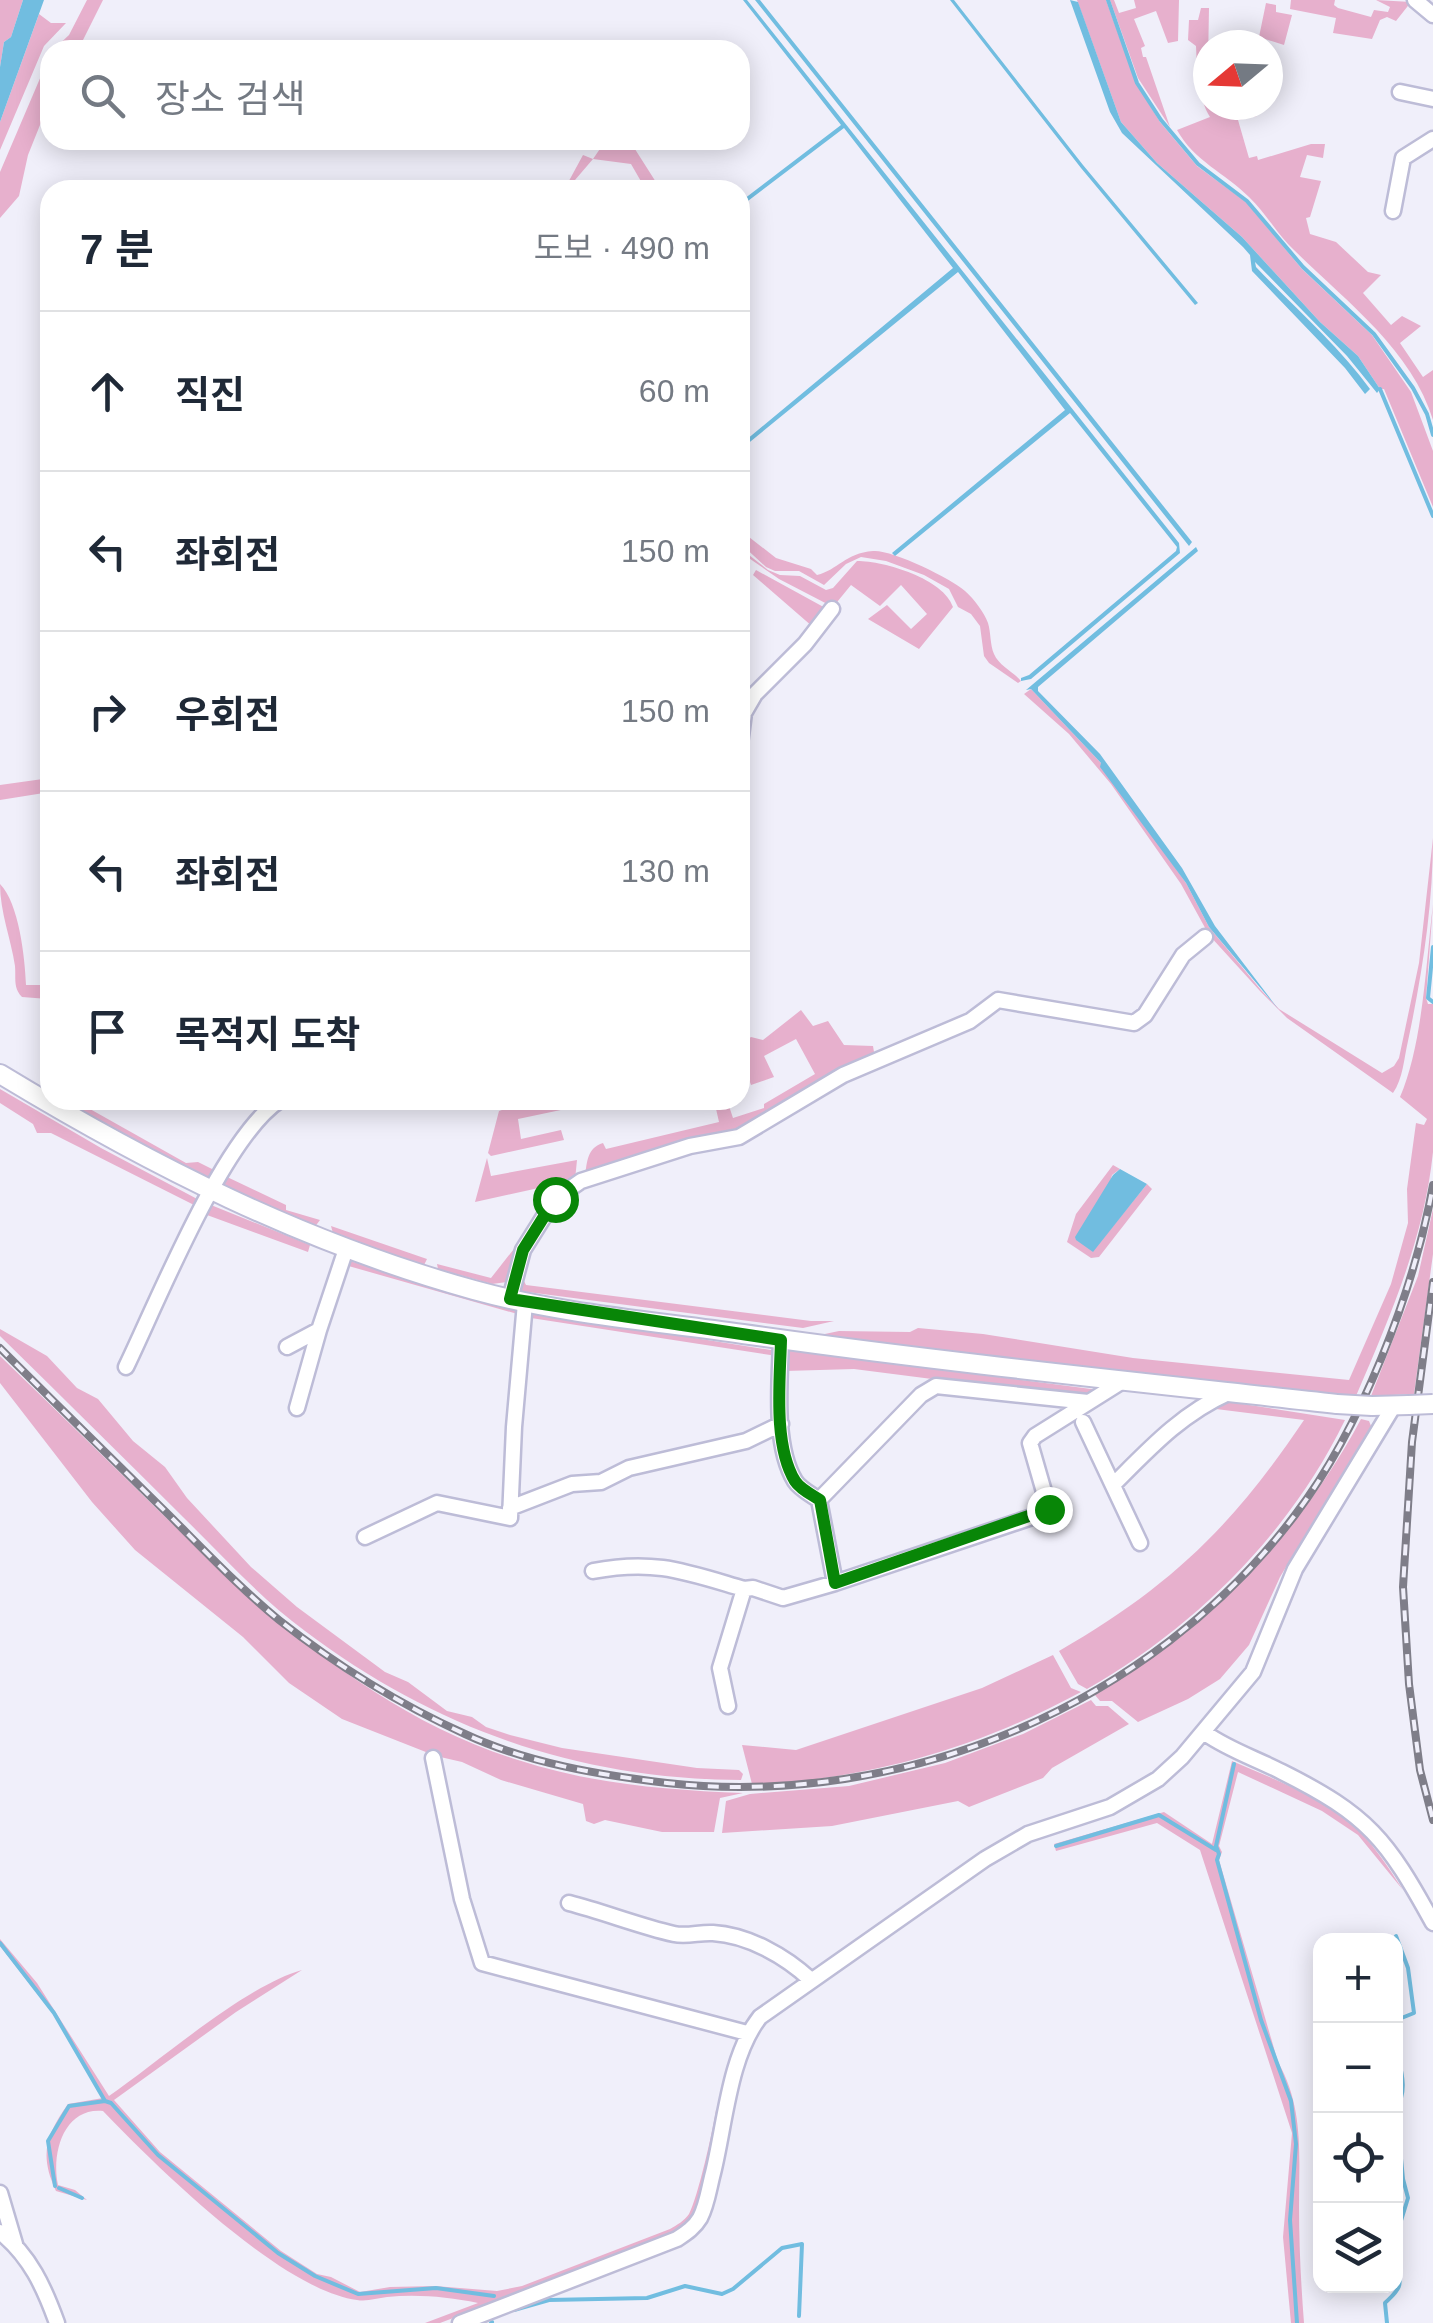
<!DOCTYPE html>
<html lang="ko">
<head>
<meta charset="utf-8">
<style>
  body { margin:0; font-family:Helvetica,"Noto Sans KR",sans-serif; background:#f6f6f7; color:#1f2937 }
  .controls { position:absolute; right:30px; bottom:30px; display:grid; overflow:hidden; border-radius:20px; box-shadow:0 5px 25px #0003 }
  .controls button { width:90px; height:90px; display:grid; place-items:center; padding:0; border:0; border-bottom:2px solid #e0e1e3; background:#fff; color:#1f2937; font:50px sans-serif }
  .compass { position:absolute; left:1193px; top:30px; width:90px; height:90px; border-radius:50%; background:#fff; box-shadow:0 5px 25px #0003; rotate:251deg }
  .stop { position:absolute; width:30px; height:30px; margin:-22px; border:8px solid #088607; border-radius:50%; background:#fff }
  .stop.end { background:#088607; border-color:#fff; box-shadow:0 2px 10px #0008 }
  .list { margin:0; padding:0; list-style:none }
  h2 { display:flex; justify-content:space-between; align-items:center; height:130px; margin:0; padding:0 40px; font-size:42px }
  h2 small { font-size:32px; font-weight:400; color:#747a83 }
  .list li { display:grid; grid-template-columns:65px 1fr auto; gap:30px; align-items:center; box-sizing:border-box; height:160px; padding:0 40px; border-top:2px solid #e0e1e3 }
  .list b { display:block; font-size:38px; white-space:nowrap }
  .list em { font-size:32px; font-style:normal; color:#747a83 }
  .icon { flex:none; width:55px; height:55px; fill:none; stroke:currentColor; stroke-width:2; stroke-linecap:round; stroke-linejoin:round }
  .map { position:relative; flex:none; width:1433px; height:2323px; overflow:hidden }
  .search { position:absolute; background:#fff; box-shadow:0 5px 25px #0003; left:40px; top:40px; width:710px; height:110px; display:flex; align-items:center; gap:25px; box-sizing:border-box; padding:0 35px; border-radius:30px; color:#747a83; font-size:38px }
  .panel { position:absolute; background:#fff; box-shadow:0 5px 25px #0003; left:40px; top:180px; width:710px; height:930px; border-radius:30px }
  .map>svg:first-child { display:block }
</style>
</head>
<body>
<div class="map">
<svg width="1433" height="2323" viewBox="0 0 1433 2323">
  <rect width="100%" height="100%" fill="#f0effa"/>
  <path fill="#e7b0cd" d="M0,0H23L11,37L4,42L0,67Z
    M87,0H103L78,50H53L69,35Z
    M1077,0H1106L1136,83L1160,122L1197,166L1246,202L1302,269L1372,335L1411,392L1433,451V507L1384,389H1380L1358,356L1320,322L1242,237L1157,163L1121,122Z
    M1110,0H1114L1119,13L1136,8L1134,0H1179L1178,41L1168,43L1156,11L1134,19L1145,46L1141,48L1143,57H1146L1170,127L1138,78Z
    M1291,0H1335L1334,5L1338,8L1371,17L1374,10L1388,12L1390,7L1376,0L1411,2L1396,21L1387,17L1380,20L1372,39L1333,33L1336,18L1290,9Z
    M1266,3L1276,5V12L1292,15L1284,45L1259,37Z
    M1201,8H1209L1208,63L1199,78L1208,84V105H1254L1257,116L1238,120L1249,158L1257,156L1258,160L1311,144H1325L1323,158L1307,155L1300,177L1321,181L1310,217L1306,218L1310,234L1336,242L1368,272L1381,275L1363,293L1391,325L1402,316L1421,326L1400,343L1423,377L1433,370V420C1411,347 1340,297 1288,244C1274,229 1264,211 1249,197C1225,173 1194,161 1177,130L1210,117C1198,98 1197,69 1196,46L1188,40L1189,20H1198Z
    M39,14L51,23H66L44,46L0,150V122Z
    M50,55V100L28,155L19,196L0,218V172Z
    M606,140H626L633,146L661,190H646L631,164L593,159L575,180L573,190H564L583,155L593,159Z
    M740,530L776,558L811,569L817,575C838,570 845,553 873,551C890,549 951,578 965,591C974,599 984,612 988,623C991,633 990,645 994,654C999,666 1014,672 1021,681L1018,683L989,663L984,656L980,626L971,614L958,607L949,589L924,575L886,561L861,557L846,564L824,585L799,571H775L766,567L740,543Z
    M740,548L768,570L780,575L800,576L826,590L833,588L857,561C885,561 944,579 953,607L919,649L868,619L887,605L911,629L927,614L901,585L880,606L851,585L833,607L779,579L740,552Z
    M756,570L829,610L813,627L753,575Z
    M1031,689L1101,763L1186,883L1209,927L1261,990L1279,1009L1382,1073L1394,1066L1399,1058L1419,963L1433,838C1433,906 1422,975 1408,1041C1404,1058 1403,1079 1393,1093L1287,1018L1260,991L1209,935L1181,884L1111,784L1069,734L1024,694Z
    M50,778V792L0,800V785Z
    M0,884C19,903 25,958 26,985H50L48,999L22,997C13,988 16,979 15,966C11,939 0,912 0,884Z
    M1433,904L1426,998L1428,1004H1433C1433,1053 1433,1104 1433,1152C1424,1239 1390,1317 1356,1396L1140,1375L820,1335L839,1331L910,1332L918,1328L983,1334L1133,1358L1349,1380L1391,1284L1408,1223L1407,1189L1416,1123L1424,1125L1427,1119L1400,1097C1423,1044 1426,962 1433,904Z
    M801,1010L813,1026L828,1021L844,1045L873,1046L875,1058L738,1134L585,1177C587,1162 587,1148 603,1143L606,1149L719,1122L714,1100H727L733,1118L764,1108V1104L815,1074L796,1039L764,1056L774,1077L751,1085L743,1062L740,1063V1045L751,1037L763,1040Z
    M0,1089L101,1148L201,1201L198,1207L51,1133H37L33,1124L0,1103Z
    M63,1100H74L186,1163L198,1162L220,1173L213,1182Z
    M531,1100H593L594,1103L518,1119L521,1139L561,1130L564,1140L491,1156L488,1153L499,1111Z
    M487,1158L491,1176L577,1160L575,1180L475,1202Z
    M1113,1165L1120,1169L1112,1175L1092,1252L1147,1184L1152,1189L1099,1257L1091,1258L1067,1242L1076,1214Z
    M225,1176L286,1205V1210L320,1220L314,1228L219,1184Z
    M211,1205L310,1245L308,1252L207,1215Z
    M1433,1209V1254L1414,1394L1371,1396L1418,1276Z
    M539,1217L521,1248L507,1282L492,1284L438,1269L437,1264L491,1278Z
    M331,1226L427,1259L424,1265L334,1237Z
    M527,1250H531L523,1279L526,1285L811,1321H834L803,1328L520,1291L518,1284Z
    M347,1260L465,1298L521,1311V1315L345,1265Z
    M531,1312L777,1351V1356L531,1318Z
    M0,1329L47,1356L77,1388L98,1399L133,1441L165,1467L187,1498L251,1567L297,1607L385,1672L408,1682L447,1711L472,1717L486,1727L510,1735L562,1748L697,1768L739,1770L743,1774L741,1780C578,1779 435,1729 305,1631C260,1598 223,1556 183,1517C122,1456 61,1396 0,1336Z
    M783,1349L1099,1390L1087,1399L854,1369L785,1371Z
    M0,1356C51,1405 102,1455 153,1505C259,1608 373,1715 518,1760C592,1784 666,1790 743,1793L720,1798L714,1832H662L605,1820L594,1824L586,1821L583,1804L501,1780L462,1762L436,1756L342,1719L289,1683L243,1637L135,1550L92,1502L0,1383Z
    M1224,1401L1345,1420C1290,1533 1196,1627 1087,1689L1078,1684L1059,1651C1170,1587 1233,1526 1304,1420L1216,1409L1195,1413Z
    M1361,1419L1369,1421L1371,1426L1280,1577L1249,1645L1220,1679L1188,1699L1138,1722L1112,1701H1100L1095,1695C1208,1625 1298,1537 1361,1419Z
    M1053,1655L1071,1688L1081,1692C977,1748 881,1775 764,1785L752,1784L742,1745L796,1750L982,1688Z
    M1091,1700L1096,1706H1108L1129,1724L1052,1768L1043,1778L969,1807L958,1801L832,1826L722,1833L726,1801L750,1794L849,1786L945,1763L1023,1734Z
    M1232,1761C1272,1778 1316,1795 1350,1823C1372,1841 1388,1867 1403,1890L1358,1835L1322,1811L1238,1772L1219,1846L1222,1852L1219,1860L1278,2062C1304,2108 1299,2155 1299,2206C1299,2245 1301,2284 1304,2323H1291L1283,2237L1292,2133L1200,1850L1157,1823L1056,1851L1054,1844L1164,1812L1212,1844Z
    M0,1939L37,1983L109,2096C161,2060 245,1986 302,1970L236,2012L114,2100L160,2152L281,2251L317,2274L331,2277L360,2292L390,2287L435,2286L497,2291L522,2286L670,2229C677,2225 684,2221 689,2214C698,2197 713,2130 716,2110L720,2115C712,2154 710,2214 672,2235L440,2323H425L478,2303C448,2297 418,2294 387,2297C377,2298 367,2302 357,2300C281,2290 156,2166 103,2111C64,2107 51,2153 58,2185L75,2190L87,2200L56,2191C39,2155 46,2135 68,2104L103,2098L53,2014L0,1946Z"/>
  <path fill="#71bde0" d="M23,0H44L0,122V67L4,42L11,37Z
    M743,0H747L1179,543L1180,553L1031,679L1021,681V678L1029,675L1176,551L1177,547L1070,413L895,556L892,553L1065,410L958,272L740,450V445L953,268L844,128L740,207V202L841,125Z
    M755,0H760L1192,542L1189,546Z
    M950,0H954L1083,165L1198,303L1195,305L1081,168Z
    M1070,0L1078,2L1121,122L1157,163L1242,237L1320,322L1358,356L1380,389L1377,393L1347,356L1255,262L1256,267C1293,306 1339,346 1370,389L1365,394L1345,368L1252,271L1250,255L1243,247L1122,133L1110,112Z
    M1196,547L1198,551L1038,687V691L1100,754L1182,868L1215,926L1279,1010L1209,927L1186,883L1100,767L1101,763L1031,689L1026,690Z
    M1120,1169L1147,1184L1093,1252L1076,1240L1075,1237L1113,1175Z"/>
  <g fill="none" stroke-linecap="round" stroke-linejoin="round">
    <path stroke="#71bde0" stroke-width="4" d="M1108,0L1137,83L1161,120L1198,164L1247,201L1303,267L1374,334L1413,388L1427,414L1433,435
      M1380,389L1433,516
      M1433,947L1428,998L1433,1002
      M1234,1764L1216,1846L1219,1854L1217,1860L1261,2020L1291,2101L1296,2144L1290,2220L1297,2323
      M1056,1846L1159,1815L1216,1850
      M0,1943L54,2013L105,2101L111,2103L158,2155L278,2253L315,2276L358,2294L436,2288L494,2296
      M1396,2036L1399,2019L1414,2013L1408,1968L1396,1936
      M1396,2047C1400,2068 1409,2090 1396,2108L1403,2179L1408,2198L1396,2237
      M55,2186L48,2141L69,2106L105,2101
      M59,2188L82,2198
      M514,2310L549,2300L647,2298L685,2286L722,2294L733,2289L782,2248L802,2244L799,2316
      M491,2323L492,2322
      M1387,2323L1385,2303C1396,2292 1405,2286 1396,2270"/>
    <defs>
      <path id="minor" d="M1415,0L1433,15
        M1400,92L1433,99
        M1393,211L1403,158L1433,139
        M740,744L744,713L755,694L805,644L832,609
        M510,1299L523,1250L555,1199L581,1181L690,1146L739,1137L843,1075L970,1021L998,1000L1134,1023L1145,1015L1183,955L1205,937
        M287,1347L319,1330L346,1249
        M126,1367C158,1301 223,1137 280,1100
        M297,1408L319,1330
        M1083,1422L1140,1543
        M1113,1485C1149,1449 1181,1414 1228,1393
        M819,1500L921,1395L936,1386L1088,1402
        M510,1508L572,1484L601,1482L629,1468L746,1441L781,1424
        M365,1537L437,1503L510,1518L514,1427L525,1303
        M593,1571C655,1559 686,1572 744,1589
        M835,1583L1047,1512L1049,1509L1030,1443L1035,1436L1121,1382
        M728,1706L720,1668L744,1589L753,1588L783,1598L835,1583L819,1500C812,1495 800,1489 795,1481C773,1445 780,1380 781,1340
        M1205,1733C1229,1750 1255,1758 1282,1772C1368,1815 1387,1839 1433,1923
        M433,1758L462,1899L482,1963L747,2033
        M569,1903C604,1912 639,1926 674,1934C687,1937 700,1932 713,1933C748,1935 785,1956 811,1980
        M0,2193L15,2244
        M0,2232C30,2256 44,2287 57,2323
        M460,2323L677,2239C686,2233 694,2228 700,2218C707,2205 709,2188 713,2173C725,2125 729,2056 760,2017L985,1859L1028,1834L1110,1807L1158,1779L1182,1757L1253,1672L1295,1569L1393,1407"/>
      <path id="major" d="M0,1074C150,1165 304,1243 474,1290C561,1314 653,1321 743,1334C940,1362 1138,1382 1337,1404
        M1372,1406L1409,1405"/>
    </defs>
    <use href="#minor" stroke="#bdbcd7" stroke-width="19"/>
    <use href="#major" stroke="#bdbcd7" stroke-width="22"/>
    <use href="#minor" stroke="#fff" stroke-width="14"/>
    <use href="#major" stroke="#fff" stroke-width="18"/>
    <defs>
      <path id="rail" d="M1433,1282L1412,1442L1403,1587L1409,1684L1420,1770L1433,1820
        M0,1348C56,1404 113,1460 169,1515C205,1551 240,1588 279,1620C336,1665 399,1704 465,1734C527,1763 600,1775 667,1783C903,1809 1151,1706 1295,1515C1361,1428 1414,1292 1433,1185"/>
    </defs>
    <use href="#rail" stroke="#7f7e89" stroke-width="8"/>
    <use href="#rail" stroke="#f0effa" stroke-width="4" stroke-dasharray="11" stroke-linecap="butt"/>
    <defs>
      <path id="major-bridge" d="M1337,1404L1372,1406
        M1409,1405L1433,1404"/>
    </defs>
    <use href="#major-bridge" stroke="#bdbcd7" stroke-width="22" stroke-linecap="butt"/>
    <use href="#major-bridge" stroke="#fff" stroke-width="18"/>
  </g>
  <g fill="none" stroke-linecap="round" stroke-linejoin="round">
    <path stroke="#088607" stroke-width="12" d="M555,1199L523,1250L510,1299L781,1340C780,1380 773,1445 795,1481C800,1489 812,1495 820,1500L835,1583L1049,1509"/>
  </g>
</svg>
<div class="controls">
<button>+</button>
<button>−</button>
<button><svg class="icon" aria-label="locate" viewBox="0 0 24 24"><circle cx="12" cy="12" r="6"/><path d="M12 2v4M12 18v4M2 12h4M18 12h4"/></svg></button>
<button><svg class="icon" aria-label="layers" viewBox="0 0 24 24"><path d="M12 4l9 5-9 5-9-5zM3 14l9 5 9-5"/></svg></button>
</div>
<svg class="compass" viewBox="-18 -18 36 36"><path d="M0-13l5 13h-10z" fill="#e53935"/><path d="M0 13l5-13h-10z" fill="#747a83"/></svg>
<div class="stop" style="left:555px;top:1199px"></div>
<div class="stop end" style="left:1049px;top:1509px"></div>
<div class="search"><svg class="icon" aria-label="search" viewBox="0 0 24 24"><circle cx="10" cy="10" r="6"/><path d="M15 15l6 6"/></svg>장소 검색</div>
<section class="panel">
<h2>7 분<small>도보 · 490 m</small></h2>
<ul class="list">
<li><svg class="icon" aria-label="ahead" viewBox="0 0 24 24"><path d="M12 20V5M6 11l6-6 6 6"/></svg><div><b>직진</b></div><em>60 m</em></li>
<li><svg class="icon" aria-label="left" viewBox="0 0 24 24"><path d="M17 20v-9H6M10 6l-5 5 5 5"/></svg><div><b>좌회전</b></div><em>150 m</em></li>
<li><svg class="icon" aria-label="right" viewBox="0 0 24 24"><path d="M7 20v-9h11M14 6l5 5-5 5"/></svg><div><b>우회전</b></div><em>150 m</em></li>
<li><svg class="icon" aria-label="left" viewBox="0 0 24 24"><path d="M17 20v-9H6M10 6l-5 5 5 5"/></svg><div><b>좌회전</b></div><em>130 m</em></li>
<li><svg class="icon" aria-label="arrive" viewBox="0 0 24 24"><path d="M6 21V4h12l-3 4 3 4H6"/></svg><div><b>목적지 도착</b></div></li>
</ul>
</section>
</div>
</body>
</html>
